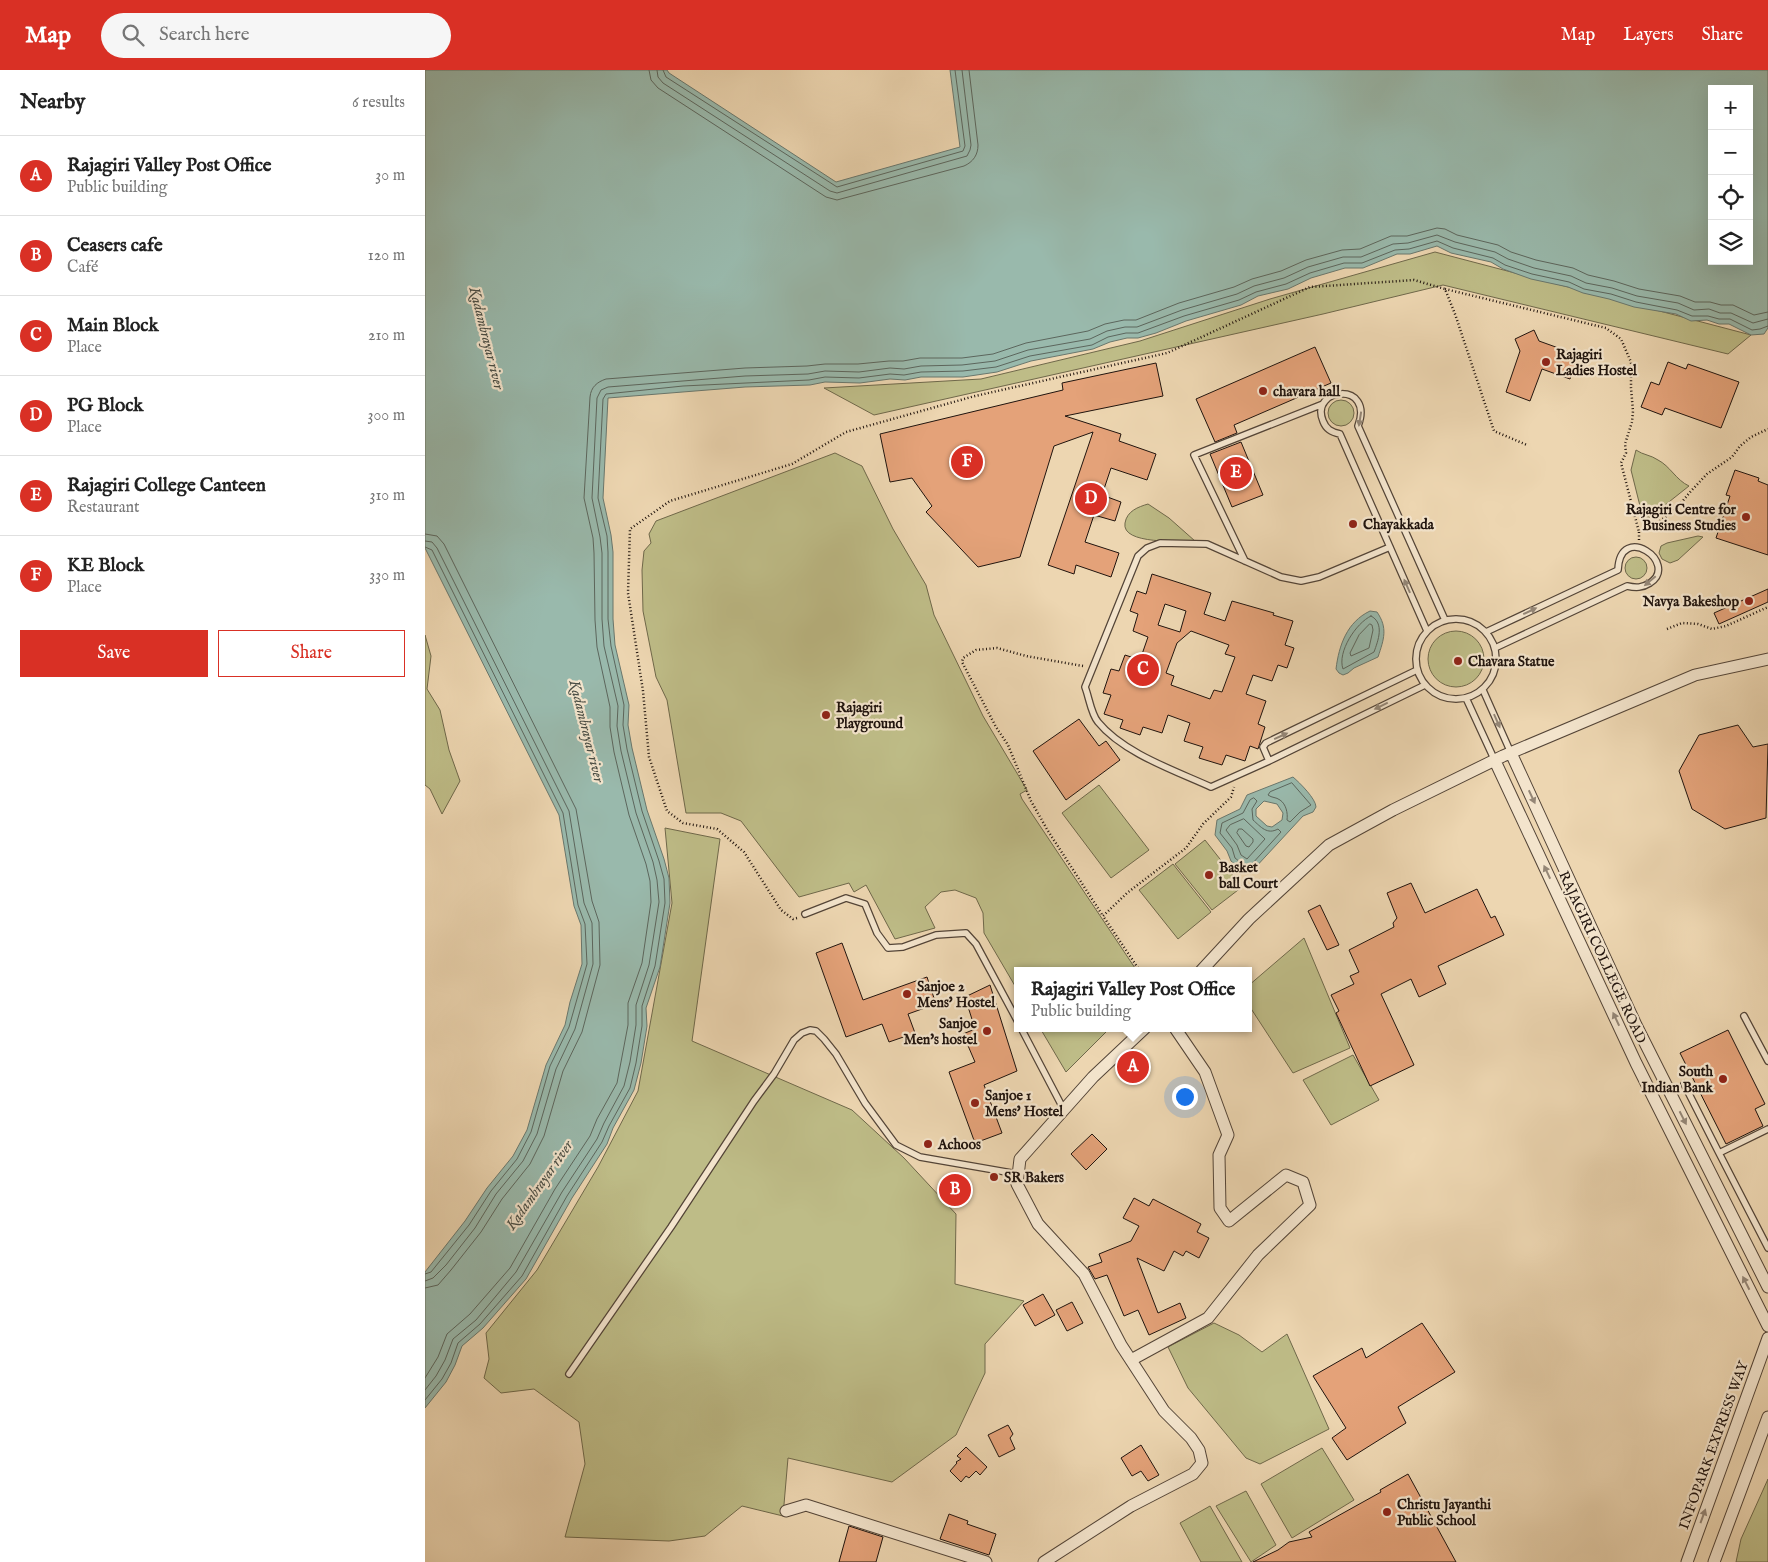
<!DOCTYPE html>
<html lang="en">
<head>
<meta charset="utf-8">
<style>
  body { margin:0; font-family:"IM FELL English",serif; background:#f6f6f6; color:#222 }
  .controls { position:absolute; right:15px; top:15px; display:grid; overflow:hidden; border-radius:0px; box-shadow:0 5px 20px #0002 }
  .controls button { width:45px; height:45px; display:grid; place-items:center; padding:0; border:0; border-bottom:1px solid #e0e0e0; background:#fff; color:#222; font:25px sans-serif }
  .you { position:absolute; left:759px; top:1026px; width:18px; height:18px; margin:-12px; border:4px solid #fff; border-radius:50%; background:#1a73e8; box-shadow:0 0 0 8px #1a73e833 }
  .badge { display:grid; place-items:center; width:32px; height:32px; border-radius:50%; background:#d93025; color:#fff; font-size:16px; font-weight:700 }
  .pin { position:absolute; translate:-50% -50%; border:2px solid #fff; box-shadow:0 1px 5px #0006 }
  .popup { position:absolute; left:589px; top:897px; width:238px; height:65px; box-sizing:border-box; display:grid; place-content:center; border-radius:0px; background:#fff; filter:drop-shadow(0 1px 4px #0005); font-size:16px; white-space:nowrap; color:#767676 }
  .popup b { font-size:19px; color:#222 }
  .popup::after { content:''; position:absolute; left:50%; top:100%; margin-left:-10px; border:10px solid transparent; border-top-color:#fff }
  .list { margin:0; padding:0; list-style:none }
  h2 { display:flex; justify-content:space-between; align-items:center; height:65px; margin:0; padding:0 20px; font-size:21px }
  h2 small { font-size:16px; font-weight:400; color:#767676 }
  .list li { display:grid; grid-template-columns:32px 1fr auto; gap:15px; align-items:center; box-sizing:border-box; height:80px; padding:0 20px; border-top:1px solid #e0e0e0 }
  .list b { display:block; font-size:19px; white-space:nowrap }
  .list p { margin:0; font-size:16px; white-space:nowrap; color:#767676 }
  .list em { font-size:16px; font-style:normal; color:#767676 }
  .actions { display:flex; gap:10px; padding:15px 20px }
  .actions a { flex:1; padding:11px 0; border:1px solid #d93025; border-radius:0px; text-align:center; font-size:18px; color:#d93025 }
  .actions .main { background:#d93025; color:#fff }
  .icon { flex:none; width:28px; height:28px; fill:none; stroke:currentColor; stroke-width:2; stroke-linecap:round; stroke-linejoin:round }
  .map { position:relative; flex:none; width:1343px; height:1492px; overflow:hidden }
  header { display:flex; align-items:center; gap:30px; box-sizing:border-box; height:70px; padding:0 25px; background:#d93025; color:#fff }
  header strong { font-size:24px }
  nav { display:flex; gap:28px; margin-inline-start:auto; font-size:18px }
  .search { width:350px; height:45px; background:#f6f6f6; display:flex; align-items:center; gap:12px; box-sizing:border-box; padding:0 18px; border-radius:28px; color:#767676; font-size:19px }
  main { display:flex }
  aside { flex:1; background:#fff }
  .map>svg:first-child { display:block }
</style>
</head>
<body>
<header>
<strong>Map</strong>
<div class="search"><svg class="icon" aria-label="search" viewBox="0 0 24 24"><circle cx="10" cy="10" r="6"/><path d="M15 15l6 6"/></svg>Search here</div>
<nav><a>Map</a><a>Layers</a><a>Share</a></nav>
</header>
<main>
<aside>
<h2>Nearby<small>6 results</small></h2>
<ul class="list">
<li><span class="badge">A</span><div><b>Rajagiri Valley Post Office</b><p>Public building</p></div><em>30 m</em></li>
<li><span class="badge">B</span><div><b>Ceasers cafe</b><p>Café</p></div><em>120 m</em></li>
<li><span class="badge">C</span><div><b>Main Block</b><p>Place</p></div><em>210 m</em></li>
<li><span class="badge">D</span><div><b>PG Block</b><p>Place</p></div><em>300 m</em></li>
<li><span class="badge">E</span><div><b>Rajagiri College Canteen</b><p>Restaurant</p></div><em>310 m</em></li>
<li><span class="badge">F</span><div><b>KE Block</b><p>Place</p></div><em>330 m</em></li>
</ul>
<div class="actions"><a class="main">Save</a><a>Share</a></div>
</aside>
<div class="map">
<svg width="1343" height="1492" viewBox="0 0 1343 1492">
  <rect width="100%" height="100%" fill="#edd6b1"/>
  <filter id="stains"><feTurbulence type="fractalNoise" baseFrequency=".004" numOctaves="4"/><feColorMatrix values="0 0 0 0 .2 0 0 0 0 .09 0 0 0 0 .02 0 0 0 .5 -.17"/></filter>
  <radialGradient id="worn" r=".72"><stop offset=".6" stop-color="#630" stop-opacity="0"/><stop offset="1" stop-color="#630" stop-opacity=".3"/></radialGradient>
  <path fill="#bebc87" stroke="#6f684a" d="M1010,182L1326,265L1303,284L1018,215L898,244L449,345L399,318L556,309L715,271L845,229Z
    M903 343a13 13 0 1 1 26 0a13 13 0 1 1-26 0Z
    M1211,380C1218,385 1226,385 1233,390C1245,396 1251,410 1264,416L1225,447H1221L1217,444L1206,400Z
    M410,383L437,396L468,459L501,515L509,545L558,646L602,720L595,724L597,729L712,901H593V921L559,863L558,843L551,828L530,820L516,822L500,837L510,858L470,869L441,815L429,822L424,813L374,827L316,751L296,743H261L242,630L231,607L218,541L217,500L219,481L226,473L224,464L231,451Z
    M723,434L744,448L770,471C756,471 696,475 700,453C702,441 713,437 723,434Z
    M1273,466L1278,467L1253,490L1245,493L1237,489L1234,483L1236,476L1242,473Z
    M1200 498a11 11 0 1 1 22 0a11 11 0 1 1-22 0Z
    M1003 589a28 28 0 1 1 56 0a28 28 0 1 1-56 0Z
    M0,565L6,586L2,619L15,640L24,680L35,711L17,744L5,719L0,715Z
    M674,715L724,780L686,808L637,743Z
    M240,758L295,769L267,971L427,1040L479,1088L531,1144L530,1214L599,1231L560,1274V1303L531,1365L467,1412L363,1388L358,1446L317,1436L280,1466L244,1471L140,1467L160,1394L154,1352L109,1319L76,1323L59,1308L64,1289L61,1263L112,1200L173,1097L213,1021L247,833Z
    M780,770L817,817L787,840L750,794Z
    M748,794L786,842L753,869L714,820Z
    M879,868L925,978L868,1003L823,934V916Z
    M615,958H685L641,1002Z
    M928,985L954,1030L906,1055L878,1010Z
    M789,1253L814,1265L837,1282L862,1264L904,1359L835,1394L821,1388L763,1318L743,1277Z
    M897,1378L929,1430L867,1468L836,1414Z
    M1343,1409V1492H1311L1316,1469Z
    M821,1421L851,1475L826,1492L791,1436Z
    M785,1436L817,1492H776L755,1453Z"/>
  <path fill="#99b9ac" stroke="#69776d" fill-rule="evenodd" d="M0,0H242L244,3L411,112L535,77L525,0H1343V258L1339,264L1326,265L1304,254H1294L1282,250L1266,251L1251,244L1209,237L1184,229L1158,223L1143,217L1106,209L1078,199L1066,192L1026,183L1012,176L985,184H972L938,198H920L886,208L863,219L833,226L816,235L761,251L731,263L713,268H702L685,272L668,279L606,291L572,302L538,307H496L480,310L465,309L435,313L400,312L385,315L320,317L183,328L178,428L186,465L188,482V549L190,575L204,635L203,655L207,678L222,740L239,789L244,808L245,833L235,897L221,938L222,956L216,993L209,1020L188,1058L182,1074L147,1128L101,1209L58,1258L37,1276L30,1295L21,1312L0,1338V1202L40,1151L62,1118L88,1086L102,1060L121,995L140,955L145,932L157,894L156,855L149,836L134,745L0,478ZM1287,19H1324V191H1287Z
    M945,541L952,542C963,558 959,569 953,587L929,598L923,603L918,605L914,603L911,599C914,575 922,552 945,541Z
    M868,707C875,713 891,729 891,737L888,742L878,746L828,800L819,802L806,791L802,781L790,765L792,750L815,739L822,725ZM839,731L852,734L858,743L857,750L847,757L842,756L831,746V739Z"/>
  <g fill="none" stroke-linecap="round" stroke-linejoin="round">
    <path stroke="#5c665d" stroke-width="1" d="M224,0L226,10L233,18L401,127L412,130L539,96C548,92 553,85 553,75L544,0
      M232,0L233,7L238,13L405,121L412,123L542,86L545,80L546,75L537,0
      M238,0L241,7L412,117L538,81L540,76L530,0
      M0,464L12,466L19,474L151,739L167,831L174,852L175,895L157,962L138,1001L119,1066L105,1094L77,1129L56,1162L26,1200L13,1215L0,1218
      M0,471L7,472L12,478L144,741L159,833L167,853L168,894L150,959L131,999L112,1064L98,1091L71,1124L50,1158L21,1195L8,1208L0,1211
      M0,477L7,480L138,743L153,835L160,854L162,894L144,957L125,996L106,1062L92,1089L66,1121L44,1155L6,1202L0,1204
      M946,546C960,553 953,571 949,582L918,599C912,582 931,553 946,546Z
      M945,554L947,555L948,560L944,578L926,586L925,583L934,565Z
      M867,713L886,735L875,742L865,752L862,750C863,743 861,734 855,730C851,727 847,728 843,725L845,722Z
      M829,728L832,731L827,739L828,750C836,757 842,765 853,759L856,762L826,795L820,796L810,788L807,778L795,763L797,753L818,743L825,730Z
      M819,749L840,769L822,789L816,785L812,775L801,760L805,755Z
      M814,759H817L828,769V772L824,777L821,776L812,763Z
      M0,1308L13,1287L22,1264L45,1244L85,1198L130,1119L165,1066L172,1049L192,1013L203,955V933L217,893L226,832L225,811L221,794L204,745L189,682L185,657V637L172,577L170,550L169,483L168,468L159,428L165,327C166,317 172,312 181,309L320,298L382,296L400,294H433L464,291H478L495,288H537L568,284L601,273L663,261L680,254L699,250H711L754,233L809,217L827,209L856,201L881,190L917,180L935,179L966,166H982L1012,158L1020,159L1032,165L1073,175L1086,182L1111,190L1148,198L1163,205L1189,211L1214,219L1255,226L1270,232H1285L1296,235H1308L1329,245L1343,242
      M0,1320L11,1306L20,1290L28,1269L51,1250L91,1202L137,1122L172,1069L179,1053L199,1016L205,992L211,955V935L224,895L234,832L232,810L228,792L211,743L196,681L192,656L193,636L179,576L177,549V483L175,467L167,428L172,328L176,320L183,317L320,306L383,304L400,301L434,302L465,298L479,299L496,296L537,295L570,291L603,280L665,269L682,261L700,257H712L757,240L812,224L829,216L859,208L883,197L918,187H936L968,174L983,173L1012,165L1030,172L1070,182L1083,189L1109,198L1146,206L1161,213L1187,218L1212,226L1253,233L1269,240L1284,239L1295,243H1306L1328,253L1343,249
      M0,1330L17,1309L26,1293L33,1273L55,1254L97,1206L142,1126L177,1072L184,1056L205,1018L211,993L217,956V936L230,896L240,833L239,809L234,791L217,741L202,679L198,655L199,635L186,576L183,549V482L182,466L173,428L178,329L181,324L258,316L384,310L400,307L434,308L465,304L479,305L496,302L538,301L571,297L605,286L667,275L683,267L701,263H713L759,246L814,230L831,222L861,214L885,203L919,193H937L970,180L984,179L1012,171L1028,178L1068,188L1080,195L1107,204L1144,212L1159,219L1186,224L1211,232L1252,240L1267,246H1283L1294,249H1305L1327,260L1335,259L1343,256"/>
  </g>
  <path fill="#e4a279" stroke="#20140e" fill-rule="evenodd" d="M1109,260L1114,271L1153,285L1145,309L1117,299L1105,331L1081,322L1095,281L1090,269Z
    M890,277L906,313L809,355L812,363L790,372L771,329Z
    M1243,292L1261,299L1263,294L1314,312L1296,358L1240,338L1237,345L1216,337L1226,312L1234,315Z
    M731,293L738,326L640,346L696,364L694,371L731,384L722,410L686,398L677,425L696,432L690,451L669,445L660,472L694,483L686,507L651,495L649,504L623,495L668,362L629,376L595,487L553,497L501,442L507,436L487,408L465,412L455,364L638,320L637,313Z
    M816,372L838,425L807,437L785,384Z
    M1310,400L1334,408L1333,411L1343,415V485L1291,468L1305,426L1301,425Z
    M727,504L786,523L779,544L800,551L807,531L849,543L848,545L868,551L860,575L869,578L862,598L853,595L847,611L828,605L821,624L841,631L833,654L840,657L833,679L825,676L820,691L801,685L797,695L774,688L778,677L759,671L765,653L743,645L737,663L718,657L715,665L695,658L698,650L679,644L686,625L678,623L686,599L694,601L700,585L715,590L723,567L708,561L713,544L705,541L712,521L721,524ZM740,534L761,541L755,562L733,555ZM766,561L804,575L800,584L810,587L797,622L789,620L785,629L746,615L749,606L741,603L752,573Z
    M1343,519V532L1294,554L1289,543Z
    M654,649L674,676L681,671L695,690L641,730L608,681Z
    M1313,655L1328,677L1343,674L1341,748L1300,759L1267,739L1254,701L1274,665Z
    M986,813L1000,843L1052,819L1066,848L1070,846L1079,865L1013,896L1021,914L994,927L986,909L956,924L989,995L945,1016L911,943L914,941L906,925L929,914L925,906L934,902L924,880L969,857L968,853L972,848L962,823Z
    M895,835L914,875L902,880L883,841Z
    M417,873L438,930L502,907L511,934L483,944L490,963L464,972L457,954L421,967L391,883Z
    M565,915L592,1001L559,1015L577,1063L550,1073L524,1002L550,992L538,964L550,959L540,927Z
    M1303,960L1340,1034L1330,1039L1338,1056L1301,1074L1255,983Z
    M667,1064L682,1079L661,1100L646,1084Z
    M529,1108L542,1128L531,1134L518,1113Z
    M709,1128L724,1136L728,1129L761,1146L776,1154L772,1162L784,1168L774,1188L761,1181L758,1186L749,1181L739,1201L712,1188L733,1243L755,1233L761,1248L724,1265L713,1240L699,1246L682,1205L670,1209L663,1197L677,1192L674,1184L706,1171L714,1156L698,1148Z
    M618,1224L630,1245L610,1256L598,1235Z
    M647,1232L658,1253L642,1261L631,1240Z
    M997,1253L1030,1302L973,1337L981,1353L922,1390L907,1368L921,1358L888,1306L937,1278L941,1288Z
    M583,1355L588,1364L585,1368L590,1379L574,1387L563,1365Z
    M716,1375L734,1405L723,1411L716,1401L707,1406L696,1388Z
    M541,1377L562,1397L555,1405L551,1401L544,1408L541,1406L536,1412L525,1401L532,1393L531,1392L536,1389L532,1386Z
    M983,1404L1031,1492H828L853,1480L864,1472L887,1467L884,1462L956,1422L955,1420Z
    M524,1444L543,1451L542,1454L571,1464L564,1485L515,1469Z
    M424,1456L458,1467L451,1492H414Z"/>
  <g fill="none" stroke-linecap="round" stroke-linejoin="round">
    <defs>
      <path id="lane" d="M820,491L769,385L898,334
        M991 589a40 40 0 1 1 80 0a40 40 0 1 1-80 0Z
        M1002,561L915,364C906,362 901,359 898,351C884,317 950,311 933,356L1020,550
        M1061,562L1193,500C1195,451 1255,493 1225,513C1217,518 1211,518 1202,516L1070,578
        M992,600L841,673L838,677L844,691L1000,615
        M1058,620L1086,683
        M1041,628L1070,691
        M844,691L786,717C751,701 698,683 673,652C666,644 664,627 660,617L713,486L722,478L735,473L782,474L856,507L876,511L894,507L965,477
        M380,844L421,828L440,834L452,863L463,878L478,877L511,865L541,863L551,874L593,952
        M1319,946L1343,991
        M596,958L639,1040
        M1259,1014L1294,1083
        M1343,1059L1294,1083L1343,1178
        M144,1304L246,1157L329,1031L349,1004L369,970L377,963L385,960L391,961L399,969L411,984L440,1033L471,1075L495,1087L593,1104"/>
      <path id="street" d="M1086,683L1211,955L1343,1217
        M1070,691L1211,993L1343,1256
        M776,901L824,849L904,775L968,740L1078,686L1270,605L1343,589
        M706,1290L783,1248L833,1185L885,1135L878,1112L861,1105L804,1151L795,1138L794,1085L803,1065L780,1002L750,958
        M361,1441L381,1435L561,1492
        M619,1492L706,1436L768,1404L777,1393L774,1380L766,1368L739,1341L696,1275L659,1204L613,1154L592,1114L595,1089L668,1007L720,958
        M1262,1492L1343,1268
        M1289,1492L1343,1347"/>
    </defs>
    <use href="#lane" stroke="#534437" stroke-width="8"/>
    <use href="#street" stroke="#534437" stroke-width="13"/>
    <path stroke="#20140e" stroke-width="2.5" stroke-dasharray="1 2.5" stroke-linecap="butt" d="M1020,219L1181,258L1196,269L1206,292V318L1208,341L1207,352L1200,374L1201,383L1196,393L1214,462
      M1214,470V462L1232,453L1245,444L1256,433L1266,421L1282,404L1307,387L1315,376L1326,367L1343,359
      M1242,559L1257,553L1273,554L1287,559L1301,556L1343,537
      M658,596L601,586L572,578L551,580L538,588L537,592L571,657L583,675L606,731L623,761L678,846
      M372,848L368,849L356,840L319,782L292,759L258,753L242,741L224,687L218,621L203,523L205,459L245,431L367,394L421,362L550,326L742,283L885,217L989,210L1020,219L1030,244L1069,361L1102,375
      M715,901L678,846L702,823L761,778L778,754L806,727L809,717"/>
    <use href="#lane" stroke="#f3e4cc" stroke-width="5.5"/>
    <use href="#street" stroke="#f3e4cc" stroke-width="11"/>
  </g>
  <defs><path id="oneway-solid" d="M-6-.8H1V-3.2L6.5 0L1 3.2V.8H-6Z" transform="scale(1.25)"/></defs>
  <g fill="#948676">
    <use href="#oneway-solid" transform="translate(935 349) rotate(99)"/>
    <use href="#oneway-solid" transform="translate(1225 511) rotate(140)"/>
    <use href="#oneway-solid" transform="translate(982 516) rotate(-114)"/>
    <use href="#oneway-solid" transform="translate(1105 541) rotate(-25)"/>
    <use href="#oneway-solid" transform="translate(956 636) rotate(154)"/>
    <use href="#oneway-solid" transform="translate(1072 651) rotate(66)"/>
    <use href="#oneway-solid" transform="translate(856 666) rotate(-24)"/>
    <use href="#oneway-solid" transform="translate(1107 727) rotate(65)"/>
    <use href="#oneway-solid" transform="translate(1122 802) rotate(-115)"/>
    <use href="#oneway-solid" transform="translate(1191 949) rotate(-115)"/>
    <use href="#oneway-solid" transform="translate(1258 1048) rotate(63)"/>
    <use href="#oneway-solid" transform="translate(1321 1213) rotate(-117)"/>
    <use href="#oneway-solid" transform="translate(1278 1446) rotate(-70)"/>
  </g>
  <g fill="#8f2418" stroke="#f3e4cc" stroke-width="2">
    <circle cx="1121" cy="292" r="5"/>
    <circle cx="838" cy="321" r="5"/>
    <circle cx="1321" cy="447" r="5"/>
    <circle cx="928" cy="454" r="5"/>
    <circle cx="1324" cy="531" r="5"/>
    <circle cx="1033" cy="591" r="5"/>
    <circle cx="401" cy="645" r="5"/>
    <circle cx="784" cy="805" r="5"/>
    <circle cx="482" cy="924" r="5"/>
    <circle cx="562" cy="961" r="5"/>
    <circle cx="1298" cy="1009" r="5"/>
    <circle cx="550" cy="1033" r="5"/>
    <circle cx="503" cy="1074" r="5"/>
    <circle cx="569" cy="1107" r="5"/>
    <circle cx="962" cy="1442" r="5"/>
  </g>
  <g text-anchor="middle" stroke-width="4.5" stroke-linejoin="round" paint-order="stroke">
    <g font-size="14" font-weight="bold" fill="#20140e" stroke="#f3e4cc" text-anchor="start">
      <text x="1131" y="289">Rajagiri<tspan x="1131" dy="16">Ladies Hostel</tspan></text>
      <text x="848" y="326">chavara hall</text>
      <text x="1311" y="444" text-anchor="end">Rajagiri Centre for<tspan x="1311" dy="16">Business Studies</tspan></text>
      <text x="938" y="459">Chayakkada</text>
      <text x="1314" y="536" text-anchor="end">Navya Bakeshop</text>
      <text x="1043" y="596">Chavara Statue</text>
      <text x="411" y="642">Rajagiri<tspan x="411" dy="16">Playground</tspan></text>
      <text x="794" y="802">Basket<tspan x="794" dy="16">ball Court</tspan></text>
      <text x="492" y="921">Sanjoe 2<tspan x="492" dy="16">Mens' Hostel</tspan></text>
      <text x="552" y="958" text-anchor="end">Sanjoe<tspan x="552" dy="16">Men's hostel</tspan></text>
      <text x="1288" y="1006" text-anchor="end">South<tspan x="1288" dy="16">Indian Bank</tspan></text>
      <text x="560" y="1030">Sanjoe 1<tspan x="560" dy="16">Mens' Hostel</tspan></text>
      <text x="513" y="1079">Achoos</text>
      <text x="579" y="1112">SR Bakers</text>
      <text x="972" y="1439">Christu Jayanthi<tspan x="972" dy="16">Public School</tspan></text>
    </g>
    <g font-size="14" fill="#20140e" stroke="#f3e4cc">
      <text transform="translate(1178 887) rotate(65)" y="5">RAJAGIRI COLLEGE ROAD</text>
      <text transform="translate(1288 1375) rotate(-70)" y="5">INFOPARK EXPRESS WAY</text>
    </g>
    <g font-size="15" font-style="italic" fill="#4a4e45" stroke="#f3e4cc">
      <text transform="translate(62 268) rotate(76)" y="5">Kadambrayar river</text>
      <text transform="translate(162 661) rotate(76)" y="5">Kadambrayar river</text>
      <text transform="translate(114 1115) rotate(-55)" y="5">Kadambrayar river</text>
    </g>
  </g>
  <rect width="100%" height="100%" filter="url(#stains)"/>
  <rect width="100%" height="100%" fill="url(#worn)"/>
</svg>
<div class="controls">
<button>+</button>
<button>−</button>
<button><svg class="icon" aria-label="locate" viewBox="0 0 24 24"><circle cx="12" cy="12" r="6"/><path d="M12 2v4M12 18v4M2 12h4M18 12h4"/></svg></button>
<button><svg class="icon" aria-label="layers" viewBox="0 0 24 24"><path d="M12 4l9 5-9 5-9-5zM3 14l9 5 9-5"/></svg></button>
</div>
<div class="you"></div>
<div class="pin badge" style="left:708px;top:997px">A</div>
<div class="popup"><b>Rajagiri Valley Post Office</b>Public building</div>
<div class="pin badge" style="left:530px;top:1120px">B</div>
<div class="pin badge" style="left:718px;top:600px">C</div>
<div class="pin badge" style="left:666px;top:429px">D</div>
<div class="pin badge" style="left:811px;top:403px">E</div>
<div class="pin badge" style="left:542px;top:392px">F</div>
</div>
</main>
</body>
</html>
